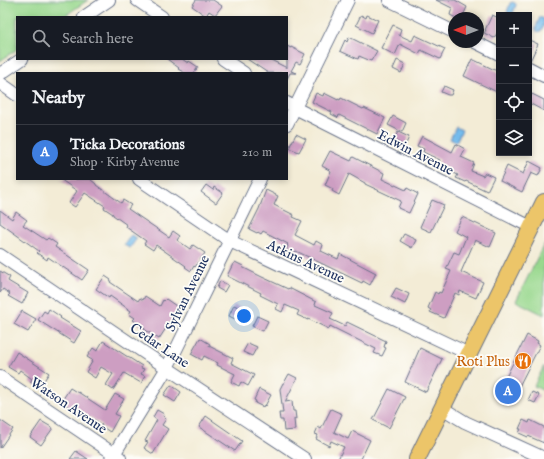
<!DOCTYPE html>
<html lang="en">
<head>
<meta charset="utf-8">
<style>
  body { margin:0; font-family:"IM FELL English",serif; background:#20242c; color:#f1f3f6 }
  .controls { position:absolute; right:12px; top:12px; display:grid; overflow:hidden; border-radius:0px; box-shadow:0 2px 6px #0003 }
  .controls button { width:36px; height:36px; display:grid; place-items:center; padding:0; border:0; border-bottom:1px solid #363941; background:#171b24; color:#f1f3f6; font:20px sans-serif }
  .compass { position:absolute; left:448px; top:12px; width:36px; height:36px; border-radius:50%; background:#171b24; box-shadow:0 2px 6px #0003; rotate:270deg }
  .you { position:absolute; left:244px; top:316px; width:14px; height:14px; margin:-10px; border:3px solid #fff; border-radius:50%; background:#1a73e8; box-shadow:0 0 0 6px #1a73e833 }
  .badge { display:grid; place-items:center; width:26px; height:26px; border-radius:50%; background:#d93025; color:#fff; font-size:13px; font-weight:700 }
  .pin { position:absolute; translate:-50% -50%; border:2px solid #fff; box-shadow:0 1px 4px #0006 }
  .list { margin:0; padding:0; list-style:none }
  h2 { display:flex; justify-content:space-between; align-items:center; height:52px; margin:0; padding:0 16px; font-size:17px }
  h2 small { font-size:13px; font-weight:400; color:#9ea1a6 }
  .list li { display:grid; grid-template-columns:26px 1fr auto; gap:12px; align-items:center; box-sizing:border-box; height:56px; padding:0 16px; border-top:1px solid #363941 }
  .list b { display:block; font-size:15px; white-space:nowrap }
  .list p { margin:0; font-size:13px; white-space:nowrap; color:#9ea1a6 }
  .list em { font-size:13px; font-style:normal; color:#9ea1a6 }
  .icon { flex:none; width:22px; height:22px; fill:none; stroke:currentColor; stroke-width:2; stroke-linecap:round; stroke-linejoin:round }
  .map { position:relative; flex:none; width:544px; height:459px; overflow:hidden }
  .search { position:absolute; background:#171b24; box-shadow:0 2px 6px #0003; left:16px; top:16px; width:272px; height:44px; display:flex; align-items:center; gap:10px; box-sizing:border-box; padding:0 14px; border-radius:0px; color:#9ea1a6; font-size:15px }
  .panel { position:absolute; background:#171b24; box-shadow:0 2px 6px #0003; left:16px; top:72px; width:272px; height:108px; border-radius:0px }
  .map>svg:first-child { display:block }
</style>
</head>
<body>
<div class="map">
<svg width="544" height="459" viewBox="0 0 544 459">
  <rect width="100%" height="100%" fill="#fdfcf7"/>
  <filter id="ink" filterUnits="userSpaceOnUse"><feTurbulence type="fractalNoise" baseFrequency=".025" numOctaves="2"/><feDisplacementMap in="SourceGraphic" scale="8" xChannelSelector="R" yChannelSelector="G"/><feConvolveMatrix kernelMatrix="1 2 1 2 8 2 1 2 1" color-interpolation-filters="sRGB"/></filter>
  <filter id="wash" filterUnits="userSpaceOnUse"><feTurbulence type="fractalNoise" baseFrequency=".012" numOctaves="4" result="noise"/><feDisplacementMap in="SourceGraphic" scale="16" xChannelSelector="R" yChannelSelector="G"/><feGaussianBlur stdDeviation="0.9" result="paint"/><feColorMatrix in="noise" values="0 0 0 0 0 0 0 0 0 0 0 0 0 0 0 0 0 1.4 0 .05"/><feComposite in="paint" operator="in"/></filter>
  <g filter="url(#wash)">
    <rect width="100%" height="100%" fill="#f3ecd6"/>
    <path fill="#99d88e" stroke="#5a8476" d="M0,0H88L63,17H17V49L0,61Z
      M544,244V315L516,301Z
      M544,366V391L534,386Z"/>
    <path fill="#74bbec" stroke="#4875a5" d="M513,2L516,4V5L513,13L509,14L507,12L510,3Z
      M540,17L544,19V25L541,31H540L539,32L536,31L537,29H535Z
      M456,127L462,130L456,142L450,139Z
      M131,235L137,238L130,248L124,245Z"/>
    <g id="blocks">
      <path fill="#cd9ec2" d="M196,0H213L222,6L215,15L209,11L206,16L192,6Z
        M436,0H455L467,7L462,18H456L450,15L452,8Z
        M361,15L366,18L367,15L378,20L372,33L356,25Z
        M492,15L499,18V30L494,38L484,33L486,30H485Z
        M393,25L401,29L399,35L412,41L415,35L445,49L440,59L421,50L419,54L400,44L395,55L381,48Z
        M349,37L377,51L371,61L359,56L358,59L340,51L345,40L347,42Z
        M529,40L538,44L530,61H529Z
        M287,46L291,48V47L305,54L300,64L296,62L291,71L296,73H290L287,79V73H268L247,59H269L287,68Z
        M167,59H182L188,63L189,61L198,67L194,73H185L178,69L179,68Z
        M472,59L499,72V93L464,76Z
        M397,60L405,64L401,73L393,69Z
        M444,86L453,90L451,95H448L441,92Z
        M316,93L323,96L324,93L338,100V99L340,100L341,98L363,109L364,108L385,118L377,134L339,115L338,118L337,117L331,114L332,112L312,102Z
        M532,94L544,100V111L529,103V99Z
        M393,116L406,123L402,132L388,125Z
        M398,132L409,137L405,146L393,140Z
        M296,134L306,139L299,152L289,148Z
        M422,136L452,152L456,144L465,149L461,157L474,163L471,171L483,176L485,173L494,177L487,191L466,181L465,182L456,178L458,175L437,165L440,160L423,152L424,149L417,146Z
        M330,151L351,161L353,157L384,173L382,179L406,190L407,188L418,194L409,213L398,208L401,201L365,184V183L349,174L339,195L332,191L333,189L325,185L331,171L322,166Z
        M529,161L542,168L538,176L531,173L522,192L500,181L507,166L523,174Z
        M60,179H90L96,184V185L121,203L123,200L131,205L128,209L169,237L173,231L180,236L177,240L190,249L193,245L205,253L195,267L194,266L191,271L185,267L186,266L156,245L153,250L144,244L146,241L126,227L127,225L113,215V214L104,208L105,206L85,193L75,207L69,203L77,191Z
        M206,185L213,190L214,187L223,193L216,203L201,192Z
        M266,190L278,196L274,205L294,215L293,217L302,221L295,235L314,245L316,241L323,245L321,251L338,259L340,254L376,273L370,285L363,281L362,283L296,251L294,253L286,250L288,246L287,245L288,244L263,231L261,234L258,232L257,233L249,229L259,209Z
        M432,200L444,205L431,232L420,227Z
        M0,210L12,219L16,212L27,220L23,225L46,240L48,238L57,244L55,247L89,270L82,280L48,257L47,260L37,253L39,251L0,223Z
        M462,217L496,233L490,247L475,240L461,272L483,282L476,298L460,291L459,295L455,293L444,318L430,312L431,310L428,308L435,292L438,294L439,292L441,293L451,271L446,269L454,252L459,254L466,237L455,231Z
        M404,234L416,240L412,248L400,241Z
        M235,262L243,266L242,267L262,277L288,289L289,288L316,302L315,305L333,313L330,319L345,326L347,322L386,341L384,347L386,348L382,356L374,353L376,349L330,326L329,329L308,319V320L297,315L299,311L285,305L282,312L276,309L278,304L260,295L261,293L227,276L233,264H234Z
        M0,271L10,277L8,281L28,293L22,304L8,296L10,294L3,289L0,293Z
        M105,276L111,280L110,282L138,301L140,298L143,300L145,296L160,306L163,300L164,301L166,299L179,308L159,339L144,329L145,328L133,320L135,318L129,314L131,311L110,296L109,298L96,289Z
        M220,281L228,285L224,292L217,288Z
        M396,288L409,294L405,304L391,297Z
        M234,305L242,309L237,320L229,316Z
        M49,309L61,317L60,318L81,331L74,343L38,320L44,311L47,313Z
        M22,311L36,319L28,332L14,324Z
        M257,316L268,321L263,331L252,326Z
        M527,335L538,341L537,343L540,345L512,400L498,393Z
        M200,338L210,344L209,346L233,358L231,363L254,375L248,386L241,382L239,386L231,382L235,374L217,365L218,363L204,356L202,360L191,354Z
        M103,341L142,366L141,368L144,369L141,374L145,376L141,383L124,373L113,390L106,385L113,374L101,367L95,378L86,372L92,362H91L92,360L87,357L93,348L97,351Z
        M248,343L257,347L252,356L243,352Z
        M420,348L442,359L426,392L405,382Z
        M17,352L49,373L41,385L40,384L38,387L30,382L32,379L20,370L18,373L8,367Z
        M289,374L297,378L285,402L292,401L293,411H295L296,419H294L295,430L284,431L283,420H280L279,413H283L280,389L283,383H284Z
        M171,385L181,392L175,402L164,395Z
        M70,388L78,393V392L105,410L115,394L124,399L115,414L119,416L110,432L101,426L102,425L90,417L88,420L61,402Z
        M259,389L271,395L265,406L264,405L263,407L255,403L256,401L254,400Z
        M389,389L405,397L389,428L373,420Z
        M532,392L539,395L535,403L528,400Z
        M331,409L342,414L334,432L348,439L352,431L370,440L361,459H338L344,447L331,441L329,446L316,439L318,435L315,434L318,427L321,429Z
        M157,410L164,414L163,416L166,419L162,425L168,429L153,454L144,448L148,442L145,441L157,420L153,417Z
        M206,416L242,441L235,451L199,427Z
        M0,420L13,429L0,448Z
        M523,420L529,423L530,420L544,427V443L528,436V437L519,433L521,429H519Z
        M41,421L53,428L41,445L30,437Z
        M76,451L88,459H70Z"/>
    </g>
  </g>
  <g filter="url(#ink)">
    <use href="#blocks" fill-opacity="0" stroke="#677188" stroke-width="1"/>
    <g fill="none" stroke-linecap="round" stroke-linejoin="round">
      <defs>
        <path id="minor" d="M137,0L162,17
          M389,0L454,32
          M84,17L109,0
          M475,42L499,54
          M223,59L244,73
          M529,68L544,76
          M0,74L22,59
          M0,83L17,95
          M287,103L295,108L531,227
          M287,124L348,0
          M139,179L230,241L469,354
          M0,255L167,368L305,459
          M0,377L120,458
          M442,408L465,422L544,458
          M111,459L167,368L260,179"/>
        <path id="major" d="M417,459L544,202"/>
      </defs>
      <use href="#minor" stroke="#677188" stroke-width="14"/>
      <use href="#major" stroke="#677188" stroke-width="18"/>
      <use href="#minor" stroke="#fff" stroke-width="12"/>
      <use href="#major" stroke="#ecc569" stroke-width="16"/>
    </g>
  </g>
  <defs>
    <symbol id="restaurant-disc" viewBox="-11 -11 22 22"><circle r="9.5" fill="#e8710a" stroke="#fdfcf7"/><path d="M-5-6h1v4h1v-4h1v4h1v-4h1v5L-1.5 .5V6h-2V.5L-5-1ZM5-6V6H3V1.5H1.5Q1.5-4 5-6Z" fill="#fff"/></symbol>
  </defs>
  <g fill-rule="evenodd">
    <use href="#restaurant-disc" x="513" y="351" width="20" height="20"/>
  </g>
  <g text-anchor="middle" stroke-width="3.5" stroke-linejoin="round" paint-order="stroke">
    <g font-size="14" fill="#1b2f5e" stroke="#fdfcf7">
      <text transform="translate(416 152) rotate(27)" y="5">Edwin Avenue</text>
      <text transform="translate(306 261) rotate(25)" y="5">Atkins Avenue</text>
      <text transform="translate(187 293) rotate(-64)" y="5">Sylvan Avenue</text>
      <text transform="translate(160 345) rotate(34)" y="5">Cedar Lane</text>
      <text transform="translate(69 405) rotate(34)" y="5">Watson Avenue</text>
    </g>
    <g font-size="14" fill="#c56008" stroke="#fdfcf7" text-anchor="end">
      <text x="510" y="366">Roti Plus</text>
    </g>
  </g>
</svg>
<div class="controls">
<button>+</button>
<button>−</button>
<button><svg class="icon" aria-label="locate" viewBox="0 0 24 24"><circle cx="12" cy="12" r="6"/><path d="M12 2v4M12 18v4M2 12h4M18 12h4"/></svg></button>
<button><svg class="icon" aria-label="layers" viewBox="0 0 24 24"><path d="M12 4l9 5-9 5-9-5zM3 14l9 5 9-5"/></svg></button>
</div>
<svg class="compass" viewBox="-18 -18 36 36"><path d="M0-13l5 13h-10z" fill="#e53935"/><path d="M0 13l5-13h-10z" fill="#9ea1a6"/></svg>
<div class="you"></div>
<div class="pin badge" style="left:508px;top:391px;background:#3f7fe0">A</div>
<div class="search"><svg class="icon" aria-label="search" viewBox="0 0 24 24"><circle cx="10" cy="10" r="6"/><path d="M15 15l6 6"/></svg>Search here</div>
<section class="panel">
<h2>Nearby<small></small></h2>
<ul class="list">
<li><span class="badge" style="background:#3f7fe0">A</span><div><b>Ticka Decorations</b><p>Shop · Kirby Avenue</p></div><em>210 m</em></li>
</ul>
</section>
</div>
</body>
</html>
